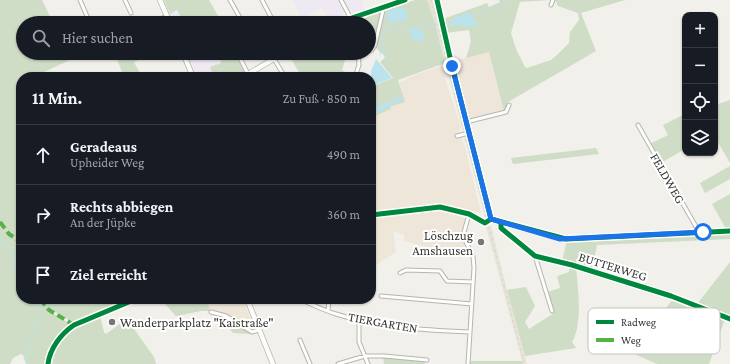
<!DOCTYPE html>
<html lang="de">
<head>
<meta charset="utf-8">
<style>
  body { margin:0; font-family:"Crimson Pro",serif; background:#20242c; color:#f1f3f6 }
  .controls { position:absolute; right:12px; top:12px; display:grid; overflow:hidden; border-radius:8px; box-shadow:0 1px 3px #0004 }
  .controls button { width:36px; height:36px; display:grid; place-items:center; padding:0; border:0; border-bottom:1px solid #363941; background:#171b24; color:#f1f3f6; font:20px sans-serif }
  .stop { position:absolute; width:12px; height:12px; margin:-9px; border:3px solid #1a73e8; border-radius:50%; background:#fff }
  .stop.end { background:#1a73e8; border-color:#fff; box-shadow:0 1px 4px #0008 }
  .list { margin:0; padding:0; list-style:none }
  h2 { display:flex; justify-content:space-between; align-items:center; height:52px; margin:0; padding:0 16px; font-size:17px }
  h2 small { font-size:13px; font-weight:400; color:#9ea1a6 }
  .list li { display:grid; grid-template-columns:26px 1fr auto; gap:12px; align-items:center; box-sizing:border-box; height:60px; padding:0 16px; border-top:1px solid #363941 }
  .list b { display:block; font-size:15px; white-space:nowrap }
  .list p { margin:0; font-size:13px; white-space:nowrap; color:#9ea1a6 }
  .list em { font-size:13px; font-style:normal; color:#9ea1a6 }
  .icon { flex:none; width:22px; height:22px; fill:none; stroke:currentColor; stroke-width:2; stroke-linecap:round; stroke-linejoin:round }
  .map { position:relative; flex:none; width:730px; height:364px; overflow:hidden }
  .search { position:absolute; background:#171b24; box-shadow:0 1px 3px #0004; left:16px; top:16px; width:360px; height:44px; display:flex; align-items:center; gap:10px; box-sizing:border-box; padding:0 14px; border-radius:22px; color:#9ea1a6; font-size:15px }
  .panel { position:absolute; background:#171b24; box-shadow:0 1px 3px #0004; left:16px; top:72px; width:360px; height:232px; border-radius:16px }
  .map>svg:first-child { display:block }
</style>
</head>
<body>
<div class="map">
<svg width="730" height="364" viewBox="0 0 730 364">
  <rect width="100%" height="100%" fill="#f2f0ea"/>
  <path fill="#eee9f3" d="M292,0H338L344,14L330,23L322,8L302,18Z
    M344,0H362L365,10L354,12L351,11Z
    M177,10L184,23H174L170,14Z
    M187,53H220L221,63L210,67L214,77H198Z"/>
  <path fill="#efe6da" d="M489,52L504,111L468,120L452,61Z
    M441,66L461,127L459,132L465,147L481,213L444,205L371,213V118L391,109L390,107L405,102L399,83L417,74Z
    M429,210H441L464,216L465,219L462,236L465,247H426L404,241V235L393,231L396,252L376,265L371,264V218Z
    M207,299H243L255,331L210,311Z"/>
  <path fill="#e7e3d7" d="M427,0H435L465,123L463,131L435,23Z
    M463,138L468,139L488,217L486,220L466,143Z
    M491,226L507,290L527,364H523L486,227Z"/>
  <path fill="#cfdcc6" d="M0,0H42L53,23H23V53H67L70,60L33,77H21V299H113L116,305L74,323L50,309L48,310L70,324C58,334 49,349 46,364H26L23,355L21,354L13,358L10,364H0Z
    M164,0H209L222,23H184L177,10L170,14Z
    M415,0H427L435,23L445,63L398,80L405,102L390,107L391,109L371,118V87L393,78L380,62L386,57C372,45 369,41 369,23H346L382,10L380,25L382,24L386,10Z
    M499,0H550L520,2L511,33L516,49L525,67L527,68L551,60L557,55L569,43L570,32L579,20L578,13L558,6L555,0H625L581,13L596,51L508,102L507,108L504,111L489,52L466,58L471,42L469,30L446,33L443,19L487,3L489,7L500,2Z
    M124,53H149L150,55L134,62L142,77H124L116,57Z
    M220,53H242C237,60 242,65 245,72L237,77H214L210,67L221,63Z
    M290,53H345L346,57L342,70L354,77H302L288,54Z
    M730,100V163L715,137V105Z
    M685,114V149L661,163L650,144L668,135L663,125Z
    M596,148L599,154L513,164L511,158Z
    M730,166V179L705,193L700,183Z
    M730,194V229H726L712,204Z
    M730,233V239L597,245L592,269L562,261L567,241Z
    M730,262V318L697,304Z
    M569,265L576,267C578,289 583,323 572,342L576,348L525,356L507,290L526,287L535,306L525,322L529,329L554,313L547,292L560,288L557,276L569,272Z
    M160,299H207L210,311H201L176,316Z
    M673,299L725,319L709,364H657L630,352Z
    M219,315L225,317L252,334L233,333Z
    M100,316L104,332L106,334L127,319L154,357L156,364H49C59,334 72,327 100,316Z
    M383,357L425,361V364H384Z
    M470,361H522L523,364H469Z"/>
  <path fill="#bbe3ed" d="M404,7L408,20L386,22L388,11Z
    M469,12L477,23L475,27L458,25L451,27L447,23H452L454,18Z
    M416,28L423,32L424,41C415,42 411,40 409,30Z
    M376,59L392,78L371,86V71Z
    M401,96H403L402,99L371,117V110Z"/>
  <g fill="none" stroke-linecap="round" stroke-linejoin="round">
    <path stroke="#bbe3ed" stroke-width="1" d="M479,14C487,10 494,5 504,4L507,0
      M382,50L387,62L386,63
      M380,55L385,31L388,28L436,25
      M0,239L6,242L5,245L13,248L11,253L16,263L15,267L18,270L16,273L21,280
      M27,299L36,305L44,306
      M47,305L49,302H62L67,299
      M49,308L54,303
      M28,364C22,345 34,324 47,310"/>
    <defs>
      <path id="street" d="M80,0L90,23
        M125,0L131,13
        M230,0L243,23
        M262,0L273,21
        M341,0L350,17
        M437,0L452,66L491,219
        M551,5L553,0
        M151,23L167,16
        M369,51L372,50L375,45L384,6
        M244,53L240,58L248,74
        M274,59L285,77
        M355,77L359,65L358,53
        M466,122L506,112L509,105
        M638,125L699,232
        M457,136L469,133
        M371,215L440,207L469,214L485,223L491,219
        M491,219L566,239L730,231
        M501,222V228L535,256L572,265L671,296L730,319
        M535,256L552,311
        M400,273L406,270L440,271L447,281L473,282
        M381,296L472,304
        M299,299C311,304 323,310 336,314C379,328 425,330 470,332
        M328,311L329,299
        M211,312L226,316L252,332L259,330
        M359,320V342L368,364
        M300,340L310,364
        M338,364L365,356H384L427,360
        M468,364L474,268L473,256L463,236L469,214"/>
      <path id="secondary" d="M160,0L170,23
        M337,23L405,0
        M183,53L193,77
        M243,77L284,53
        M247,299L273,364
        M48,364C50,348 61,334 74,325L136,299"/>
    </defs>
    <use href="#street" stroke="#b6b5b0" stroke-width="5"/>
    <use href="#secondary" stroke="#b6b5b0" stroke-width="6"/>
    <use href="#street" stroke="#fdfdfc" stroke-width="3"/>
    <use href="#secondary" stroke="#fdfdfc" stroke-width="4.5"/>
    <path stroke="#d2d1cf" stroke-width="1" stroke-dasharray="2 4" stroke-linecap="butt" d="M431,0L524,364"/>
    <path stroke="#56b246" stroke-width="4" stroke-dasharray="8 4" stroke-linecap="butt" d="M0,222L9,234L18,240L21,248
      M40,299L49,310L74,325"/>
    <defs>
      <path id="cycleway" d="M437,0L452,66L491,219
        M337,23L405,0
        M371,215L440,207L469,214L485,223L491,219
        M491,219L566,239L730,231
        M501,222V228L535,256L572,265L671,296L730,319
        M48,364C50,348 61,334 74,325L136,299"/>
    </defs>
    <use href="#cycleway" stroke="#fff" stroke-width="8"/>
    <use href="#cycleway" stroke="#00873e" stroke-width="5"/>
  </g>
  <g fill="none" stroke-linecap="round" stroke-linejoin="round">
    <path stroke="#1a73e8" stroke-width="5" d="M452,66L491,219L560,239L703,232"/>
  </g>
  <g fill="#787772" stroke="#fff" stroke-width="1.5">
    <circle cx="481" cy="242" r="4"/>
    <circle cx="112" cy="322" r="4"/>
  </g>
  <g text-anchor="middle" stroke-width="4" stroke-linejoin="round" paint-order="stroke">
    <g font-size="13" fill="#373632" stroke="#fff">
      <text transform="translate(668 178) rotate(60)" y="5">FELDWEG</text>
      <text transform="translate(613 266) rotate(17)" y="5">BUTTERWEG</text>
      <text transform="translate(383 322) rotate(10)" y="5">TIERGARTEN</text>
    </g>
    <g font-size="13" fill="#373632" stroke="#fff" text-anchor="end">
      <text x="473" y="240">Löschzug<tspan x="473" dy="15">Amshausen</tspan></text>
      <text x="120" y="327" text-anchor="start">Wanderparkplatz "Kaistraße"</text>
    </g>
  </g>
  <rect x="588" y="308" width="132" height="46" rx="6" fill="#fff" stroke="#c3c3c2" stroke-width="1"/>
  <rect x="596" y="320" width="18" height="4" fill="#00873e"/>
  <rect x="596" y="338" width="18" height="4" fill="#56b246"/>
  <g font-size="11" fill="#373632">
    <text x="621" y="326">Radweg</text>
    <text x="621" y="344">Weg</text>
  </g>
</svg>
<div class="controls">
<button>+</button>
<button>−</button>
<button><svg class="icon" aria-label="locate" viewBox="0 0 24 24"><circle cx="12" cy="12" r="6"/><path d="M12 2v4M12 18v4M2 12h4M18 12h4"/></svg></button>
<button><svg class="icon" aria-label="layers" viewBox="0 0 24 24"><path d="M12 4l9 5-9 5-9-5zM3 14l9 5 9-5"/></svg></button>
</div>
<div class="stop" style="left:703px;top:232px"></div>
<div class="stop end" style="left:452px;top:66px"></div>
<div class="search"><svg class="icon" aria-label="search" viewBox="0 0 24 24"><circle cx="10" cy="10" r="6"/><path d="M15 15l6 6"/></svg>Hier suchen</div>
<section class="panel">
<h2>11 Min.<small>Zu Fuß · 850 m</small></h2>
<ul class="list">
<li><svg class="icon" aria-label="ahead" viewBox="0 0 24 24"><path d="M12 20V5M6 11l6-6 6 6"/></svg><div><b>Geradeaus</b><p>Upheider Weg</p></div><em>490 m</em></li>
<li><svg class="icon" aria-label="right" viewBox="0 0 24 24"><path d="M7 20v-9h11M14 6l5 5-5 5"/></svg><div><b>Rechts abbiegen</b><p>An der Jüpke</p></div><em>360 m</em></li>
<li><svg class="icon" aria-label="arrive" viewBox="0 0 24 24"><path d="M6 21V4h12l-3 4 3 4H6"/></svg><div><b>Ziel erreicht</b></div></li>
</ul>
</section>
</div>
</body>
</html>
